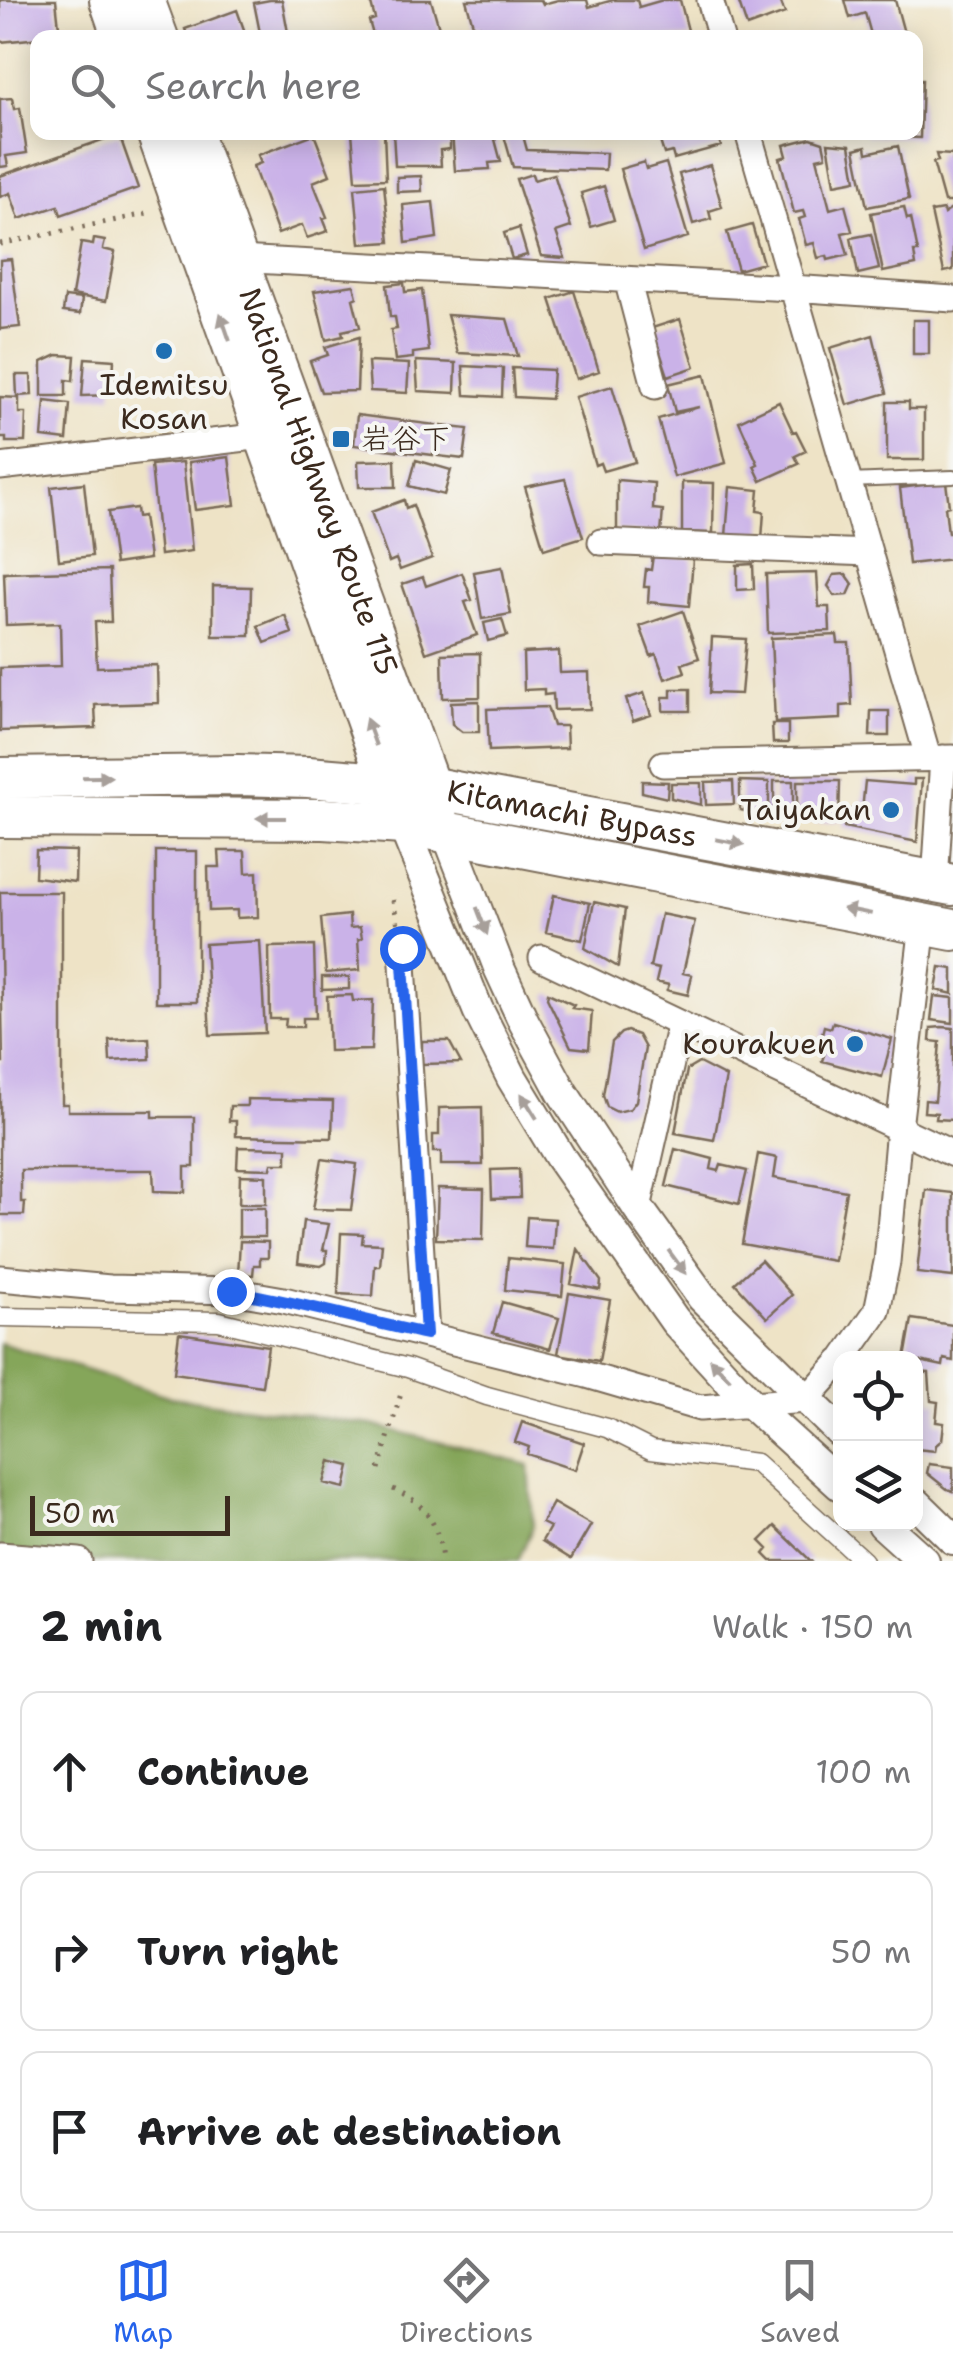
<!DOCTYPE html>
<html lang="en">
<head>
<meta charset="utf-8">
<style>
  body { margin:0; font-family:"Shantell Sans","Klee One",sans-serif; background:#f6f6f6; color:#202124 }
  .controls { position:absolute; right:30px; bottom:30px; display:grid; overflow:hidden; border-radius:20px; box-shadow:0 5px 25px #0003 }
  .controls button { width:90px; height:90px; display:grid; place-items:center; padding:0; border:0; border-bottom:2px solid #e0e0e0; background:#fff; color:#202124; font:50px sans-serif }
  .scale { position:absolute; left:30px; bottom:25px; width:200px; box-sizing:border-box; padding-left:10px; border:5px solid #3b2a1e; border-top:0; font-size:28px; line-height:35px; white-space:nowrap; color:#3b2a1e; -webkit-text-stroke:8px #f6f6f2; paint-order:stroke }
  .stop { position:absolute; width:30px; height:30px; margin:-22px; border:8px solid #2563eb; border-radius:50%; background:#fff }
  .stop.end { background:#2563eb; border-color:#fff; box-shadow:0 2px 10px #0008 }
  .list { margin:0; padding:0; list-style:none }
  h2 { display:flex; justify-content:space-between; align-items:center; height:130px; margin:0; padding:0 40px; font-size:42px }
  h2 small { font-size:32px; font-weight:400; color:#757577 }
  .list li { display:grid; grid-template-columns:65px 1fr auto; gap:30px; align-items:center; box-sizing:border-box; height:160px; margin:0 20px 20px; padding:0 20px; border:2px solid #e0e0e0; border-radius:20px }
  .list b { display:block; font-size:38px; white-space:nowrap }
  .list em { font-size:32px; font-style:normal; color:#757577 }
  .icon { flex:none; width:55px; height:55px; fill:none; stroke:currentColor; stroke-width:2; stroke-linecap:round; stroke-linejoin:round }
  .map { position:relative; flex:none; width:953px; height:1561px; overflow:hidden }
  .search { position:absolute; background:#fff; box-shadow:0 5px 25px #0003; left:30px; right:30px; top:30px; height:110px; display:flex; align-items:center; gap:25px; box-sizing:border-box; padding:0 35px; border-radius:20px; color:#757577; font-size:38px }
  .sheet { height:670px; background:#fff }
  nav { display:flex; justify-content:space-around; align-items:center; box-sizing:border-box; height:140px; border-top:2px solid #e0e0e0; background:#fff; font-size:28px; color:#757577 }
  nav a { display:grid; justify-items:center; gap:5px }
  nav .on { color:#2563eb }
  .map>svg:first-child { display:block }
</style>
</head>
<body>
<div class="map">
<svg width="953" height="1561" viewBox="0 0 953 1561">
  <rect width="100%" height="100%" fill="#f6f6f2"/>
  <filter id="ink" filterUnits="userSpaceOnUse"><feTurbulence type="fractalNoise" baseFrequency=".01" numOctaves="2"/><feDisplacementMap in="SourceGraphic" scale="20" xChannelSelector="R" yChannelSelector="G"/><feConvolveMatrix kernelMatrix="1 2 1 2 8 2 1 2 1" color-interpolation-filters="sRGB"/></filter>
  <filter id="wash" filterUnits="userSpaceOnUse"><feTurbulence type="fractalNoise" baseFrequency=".0048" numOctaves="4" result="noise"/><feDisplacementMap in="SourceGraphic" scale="40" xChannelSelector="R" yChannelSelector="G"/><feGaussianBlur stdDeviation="2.25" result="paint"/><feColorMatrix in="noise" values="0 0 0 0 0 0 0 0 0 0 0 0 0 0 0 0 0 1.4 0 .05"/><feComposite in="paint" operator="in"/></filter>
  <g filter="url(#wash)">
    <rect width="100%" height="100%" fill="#eee3c6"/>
    <path fill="#85a65a" stroke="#60683c" stroke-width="2.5" d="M0,1343L171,1397L372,1425L529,1465L533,1526L518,1561H0Z"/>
    <g id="blocks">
      <path fill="#cab2e8" d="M0,0H56L60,36L0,42Z
        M270,0H282L289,38H261L254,3Z
        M370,0H431L442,38H374L369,21L375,19Z
        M466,0H541L543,4L558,0H587L589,7L613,0H637L639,7L663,0H680L690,38H631L630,35L619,38H484L480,26L474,28Z
        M738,0H780L785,13L747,27Z
        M845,0H895L904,33L872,38L865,13L850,18Z
        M237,10L247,38H188L185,29Z
        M916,80H922L920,138L866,136V132H916Z
        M12,98L14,109L20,108L27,153L6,156L8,166L0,167V99Z
        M352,132H384L386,179L356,180Z
        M393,132H450V149L440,150L441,166H395Z
        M452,132H493L501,162L489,163L490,169L455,171Z
        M503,132H522L527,150L606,153L605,170L513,167Z
        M657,132H717L721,146L674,159L672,152L664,154Z
        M119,134L138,188L61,215L58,206L19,219L10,193L0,197V176Z
        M314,134L330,175L313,182L327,217L323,218L328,231L307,238L302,225L278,234L253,166L261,163L258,155Z
        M811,138L823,142L826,156L817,158L830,209L845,205L852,231L842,233L848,255L828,260L827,256L818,258L814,243L806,245L799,219L805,217L803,211L794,213L780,158L787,156L784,145Z
        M828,143L850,145L856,180L835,184Z
        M866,146L867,153L898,146L909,199L867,207L855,149Z
        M936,154L953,155V202H944L933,162L938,161Z
        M644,162L646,169L666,163L688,237L644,250L620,169Z
        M710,165L722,207L709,211L711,219L693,224L679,174Z
        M532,174L534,180L554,174L571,227L556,232L565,258L541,256L516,179Z
        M421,176L422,191L397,192V177Z
        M384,185L390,242L360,244L355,188Z
        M604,186L614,220L591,227L581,193Z
        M433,202L437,238L406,243L403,205Z
        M904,207L907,219L911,218L918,252H914L916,265L883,272L871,213Z
        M953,208V270L944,272L931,212L943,210L944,214Z
        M752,225L763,263L738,270L727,232Z
        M519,228L527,255L512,259L504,233Z
        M871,234L879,269L858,274L851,238Z
        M94,239L105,241L103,249L115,252L106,301L72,295L81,243L93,245Z
        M11,259L20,327L0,329V260Z
        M404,283L405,292L422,290L429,351L413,353V358L395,360L391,330L397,329L395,317H390L387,285Z
        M354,285L357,297L353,299L360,327L342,331L343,336L326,340L314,291Z
        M574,291L599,371L576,379L550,299Z
        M65,297L82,299L80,314L63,312Z
        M447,315L507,319L518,356L458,353Z
        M680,319L695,367L668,376L652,328Z
        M913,320H929V354H913Z
        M873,335L887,393L847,405L830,348Z
        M359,337L357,391L321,392L310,361L328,355L325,347Z
        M57,355L75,356L73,381L66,380V396H42V362Z
        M85,358L114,360L112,395L82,396Z
        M416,361L456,363L455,393L418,391Z
        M368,362L409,364L407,393L370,391Z
        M463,366L503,368L502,397L465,395Z
        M512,368L553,370L551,399L514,397Z
        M16,375H31L32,395L17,396Z
        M705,375L726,463L674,477L658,419L699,407L675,412L668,384Z
        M612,386L635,462L603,471L600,463L595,465L575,397Z
        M0,397L19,398V413H26L25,442H6V438H0Z
        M45,401L70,404L67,440L42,437Z
        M779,402L793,432L796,431L806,451L795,456L799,464L761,481L754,466L758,464L739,421Z
        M887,402H909V409H924V460H887Z
        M357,415L436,425L433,455L354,445Z
        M442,426L468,429L464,459L438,456Z
        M229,457L235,505L195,510L189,462Z
        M395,460L396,487H359L358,461Z
        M416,460L451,470L444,495L409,486Z
        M183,462L192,551L160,555L151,465Z
        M565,479L583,537L544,549L525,487Z
        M617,480L654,483L653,509L663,510L661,534L617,531Z
        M682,482L714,483L713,533L682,532Z
        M946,482L949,506L945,507L948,533H953V559L909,564L900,488Z
        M84,483L92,556L59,560L51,487Z
        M730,487L759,490L757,511L764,512L762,539L726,536Z
        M404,500L406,508L413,505L432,558L400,570L396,559L389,562L371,512Z
        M136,508L137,517L143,516L149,559L115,564L108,512Z
        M653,555L693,559L689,606L648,602L649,587H644L646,569L651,570Z
        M753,564L754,589L737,590V565Z
        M502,567L511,614L482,619L474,572Z
        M109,570L111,622H95L97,667L157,665L158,703L95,705L96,728L0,731V668L61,666L60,623L6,625L4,573Z
        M462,573L472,600L465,602L477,635L426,653L402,584L423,577L426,586Z
        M817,573L819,607H829L830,631L768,633L766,574Z
        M846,574L853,584L848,595L835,596L828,586L834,575Z
        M213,586L251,587L250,636H213Z
        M683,611L699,658L682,664L685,672L665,679L656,654L651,656L640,626Z
        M285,615L292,633L265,643L258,626Z
        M502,619L507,636L488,641L484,623Z
        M837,635L838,643H849L852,705L841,706V719L775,722L771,638Z
        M712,637L746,639L741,694L709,693Z
        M559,651L560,673L589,672L590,709L554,710L553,694L544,695V689L524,690L523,653Z
        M480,653V697L443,698L442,654Z
        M671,689H690V711H663V697H671Z
        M644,693L651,715L633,721L626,699Z
        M479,701V732H462L452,724L451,702Z
        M547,707L553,726H566L567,748L489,751L487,709Z
        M871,711H889V736H870Z
        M772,724H788V743H773Z
        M914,779H922L917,842L844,827L846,809L862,811L865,781L914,785Z
        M642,781L668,782L667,798L642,792Z
        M733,781L734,804L706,805L705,782Z
        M740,781L769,782V817L740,810Z
        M774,781H793V819L774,818Z
        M797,781H840L839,822H797Z
        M671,783H701V805L671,798Z
        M36,850L76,851L75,882L35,877Z
        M156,851H197V1002H156Z
        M219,851H245L246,873L257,872L258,917L237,918V910L209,911L208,867H220Z
        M0,892H62V1104H68V1111H153V1117H194V1167H185V1192L154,1191L153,1170H21V1202H25L24,1215H0V1063H3Z
        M554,895L590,903L582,940L546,932Z
        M594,902L625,909L618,967L585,948Z
        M661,914L695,921L683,973L692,975L688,995L667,990L669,985L656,982L659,969L650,967Z
        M349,915L350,928L360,927L362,938L358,939L360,970L326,973L321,918Z
        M260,941L265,1033L210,1035L205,944Z
        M314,946L316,1018H303V1027H285L286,1019H270L269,947Z
        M940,967L953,969V994L936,990Z
        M322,977H349V989L322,990Z
        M548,993L574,1005L572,1008L592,1011L589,1049L571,1047L547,998Z
        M352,995L353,1001L373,1000L371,1050L329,1051L327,996Z
        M934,996L953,998V1023L931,1020Z
        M833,1022L892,1039L882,1077L822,1061L825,1052L818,1050L824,1026L831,1028Z
        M942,1027L953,1028V1120L936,1119L937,1113L924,1112L925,1100L935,1101L940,1042L930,1041L931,1028Z
        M627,1031L638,1035L645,1048L636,1101L630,1109L617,1112L607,1107L603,1095L612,1042L621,1033Z
        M149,1038L150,1059L110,1061L109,1040Z
        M422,1041H449L461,1063L422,1064Z
        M699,1063L726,1077L714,1140L675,1133L687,1070Z
        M247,1099L333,1101L332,1138L236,1136V1121H229L230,1106H247Z
        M482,1107L483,1165H441V1152H433V1135H439V1108Z
        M238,1147L287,1148V1163H272L271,1169L237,1168Z
        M675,1149L713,1159L711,1169L719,1171L721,1165L747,1171L739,1204L666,1186Z
        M758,1154L777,1158L774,1178L846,1191L834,1261L742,1244Z
        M322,1159L357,1164L351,1210L313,1209Z
        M519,1169L520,1198L492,1199L491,1170Z
        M240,1175L266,1176V1204H239Z
        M438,1188L484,1189L483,1240L436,1239Z
        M926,1190L953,1193V1277L917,1273Z
        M239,1208H265V1237H239Z
        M527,1217L555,1219L553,1249L525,1247Z
        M303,1221L329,1224L323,1250H327L326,1263L321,1266L298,1263Z
        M341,1233L363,1234L362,1243L382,1244L380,1266H375L373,1296L338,1294Z
        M240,1241L268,1242V1258H260V1265H254L253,1275L238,1274Z
        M578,1249L601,1281L600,1290L571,1284Z
        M508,1258L565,1264L562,1296L505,1290Z
        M761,1260L792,1295L767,1318L735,1283Z
        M569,1293L610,1300L599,1361L558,1354Z
        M502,1302L559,1318L550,1349L493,1333Z
        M912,1319L953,1325V1361L944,1359L943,1366L905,1358Z
        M179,1333L268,1346L262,1386L174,1373Z
        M916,1372L929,1373L931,1401L938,1402L936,1422L944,1423L942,1440L936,1445L935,1451L916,1449Z
        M522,1422L584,1443L575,1470L527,1454L529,1447L515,1442Z
        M330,1461L350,1466L345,1488L324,1483Z
        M929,1464L953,1467V1491L947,1489L927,1473Z
        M553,1503L591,1525L571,1559L542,1541L550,1527L542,1523Z
        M775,1526L811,1561H771L764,1554L768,1549L760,1541Z"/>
    </g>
  </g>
  <g filter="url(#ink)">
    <use href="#blocks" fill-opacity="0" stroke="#7a6b59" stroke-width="2.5"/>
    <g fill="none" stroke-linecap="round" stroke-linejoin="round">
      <defs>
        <path id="service" d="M848,481L953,477"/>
        <path id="pedestrian" d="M0,1317L219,1321L408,1368L487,1396L607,1428L651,1450L756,1463L864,1561"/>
        <path id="minor" d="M710,0L721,38
          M748,132L928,757
          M229,261L236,259L792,288L953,299
          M627,279L655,386
          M0,467L263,436
          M601,542L869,553
          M663,764L953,758
          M935,881L943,758
          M402,948L426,1334
          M542,958L953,1154
          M638,1208L680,1024
          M0,1278L110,1288L231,1291L284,1300L587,1375L700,1408L806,1400L840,1362
          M844,1358L877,1311L887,1262L899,1128L923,924
          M0,1555L79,1561"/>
        <path id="tertiary" d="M403,824L478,1010L512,1078L560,1157L675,1321L751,1404L840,1485
          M446,830L500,970L524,1022L562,1092L638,1208L702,1297L840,1432
          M916,1503L953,1539
          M883,1524L924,1561"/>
        <g id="trunk">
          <path d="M110,0L123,38"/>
          <path d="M144,0L158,38"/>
          <path d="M157,132L397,806"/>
          <path id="s1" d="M191,132L437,808"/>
          <path id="s2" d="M0,778L238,775L308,777L428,787L953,885"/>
          <path d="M0,817L324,819L403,824L953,930"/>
        </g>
      </defs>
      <use href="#service" stroke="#7a6b59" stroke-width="16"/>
      <use href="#pedestrian" stroke="#7a6b59" stroke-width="21"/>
      <use href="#minor" stroke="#7a6b59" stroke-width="29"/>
      <use href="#tertiary" stroke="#7a6b59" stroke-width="34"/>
      <use href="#trunk" stroke="#7a6b59" stroke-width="44"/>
      <path stroke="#7a6b59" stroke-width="5" stroke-dasharray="2.5 8" stroke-linecap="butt" d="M0,244L151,213
        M393,900L398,925
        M379,1469L402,1390
        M393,1489C427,1503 439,1525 442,1561"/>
      <use href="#service" stroke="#fff" stroke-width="12"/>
      <use href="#pedestrian" stroke="#fff" stroke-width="18"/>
      <use href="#minor" stroke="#fff" stroke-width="25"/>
      <use href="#tertiary" stroke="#fff" stroke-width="30"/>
      <use href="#trunk" stroke="#fff" stroke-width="40"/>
    </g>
    <defs><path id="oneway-solid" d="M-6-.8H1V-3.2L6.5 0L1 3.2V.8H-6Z" transform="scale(2.5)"/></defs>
    <g fill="#a79f9a">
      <use href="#oneway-solid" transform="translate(225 327) rotate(-109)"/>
      <use href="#oneway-solid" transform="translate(371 732) rotate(-110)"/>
      <use href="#oneway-solid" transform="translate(97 777) rotate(-1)"/>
      <use href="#oneway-solid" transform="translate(271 818) rotate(-180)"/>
      <use href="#oneway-solid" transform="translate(730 842) rotate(11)"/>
      <use href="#oneway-solid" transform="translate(857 911) rotate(-169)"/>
      <use href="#oneway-solid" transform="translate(482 921) rotate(69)"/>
      <use href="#oneway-solid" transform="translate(529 1106) rotate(-122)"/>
      <use href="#oneway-solid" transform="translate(677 1262) rotate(54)"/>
      <use href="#oneway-solid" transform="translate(720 1369) rotate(-133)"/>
    </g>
  </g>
  <g fill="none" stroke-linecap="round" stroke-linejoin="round" filter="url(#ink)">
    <path stroke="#2563eb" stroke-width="12" d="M231,1291C297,1302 361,1320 426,1334L402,948"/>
  </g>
  <g fill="#1f6fb2" stroke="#f6f6f2" stroke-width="4">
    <circle cx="164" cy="351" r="10"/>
    <rect x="331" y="429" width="20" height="20" rx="5"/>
    <circle cx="891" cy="810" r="10"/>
    <circle cx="855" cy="1044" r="10"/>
  </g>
  <g text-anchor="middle" stroke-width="8" stroke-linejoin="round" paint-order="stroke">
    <g font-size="30" fill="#3b2a1e" stroke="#f6f6f2" text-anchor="end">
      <text x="164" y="395" text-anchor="middle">Idemitsu<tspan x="164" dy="34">Kosan</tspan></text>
      <text x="361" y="449" text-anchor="start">岩谷下</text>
      <text x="871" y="820">Taiyakan</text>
      <text x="835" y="1054">Kourakuen</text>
    </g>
    <g font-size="30" fill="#3b2a1e" stroke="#f6f6f2">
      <text dy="10" stroke="none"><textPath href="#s1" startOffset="372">National Highway Route 115</textPath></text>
      <text dy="10" stroke="none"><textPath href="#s2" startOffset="575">Kitamachi Bypass</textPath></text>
    </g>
  </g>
</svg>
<div class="controls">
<button><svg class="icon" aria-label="locate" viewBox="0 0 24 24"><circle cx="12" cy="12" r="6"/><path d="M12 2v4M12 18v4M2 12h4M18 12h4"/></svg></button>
<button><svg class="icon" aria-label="layers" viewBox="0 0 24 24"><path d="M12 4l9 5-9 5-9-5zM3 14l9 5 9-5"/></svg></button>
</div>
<div class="scale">50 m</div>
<div class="stop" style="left:402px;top:948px"></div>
<div class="stop end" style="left:231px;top:1291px"></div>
<div class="search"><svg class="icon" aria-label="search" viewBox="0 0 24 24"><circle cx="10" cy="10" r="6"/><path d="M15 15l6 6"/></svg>Search here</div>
</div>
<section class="sheet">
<h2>2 min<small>Walk · 150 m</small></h2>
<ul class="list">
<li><svg class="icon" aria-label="ahead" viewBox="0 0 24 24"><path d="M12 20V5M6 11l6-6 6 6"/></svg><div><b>Continue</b></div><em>100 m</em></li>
<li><svg class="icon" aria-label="right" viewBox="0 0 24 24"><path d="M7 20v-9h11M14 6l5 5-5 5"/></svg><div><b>Turn right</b></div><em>50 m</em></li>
<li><svg class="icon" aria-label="arrive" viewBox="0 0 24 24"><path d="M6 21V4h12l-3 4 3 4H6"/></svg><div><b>Arrive at destination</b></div></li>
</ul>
</section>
<nav>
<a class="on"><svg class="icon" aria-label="map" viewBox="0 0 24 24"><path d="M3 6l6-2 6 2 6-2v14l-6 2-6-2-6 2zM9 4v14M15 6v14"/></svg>Map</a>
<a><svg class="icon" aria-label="directions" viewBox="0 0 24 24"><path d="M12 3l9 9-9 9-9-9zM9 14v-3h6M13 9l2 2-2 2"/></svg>Directions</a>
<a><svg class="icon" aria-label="saved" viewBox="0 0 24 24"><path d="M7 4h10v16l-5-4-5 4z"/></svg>Saved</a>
</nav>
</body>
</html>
